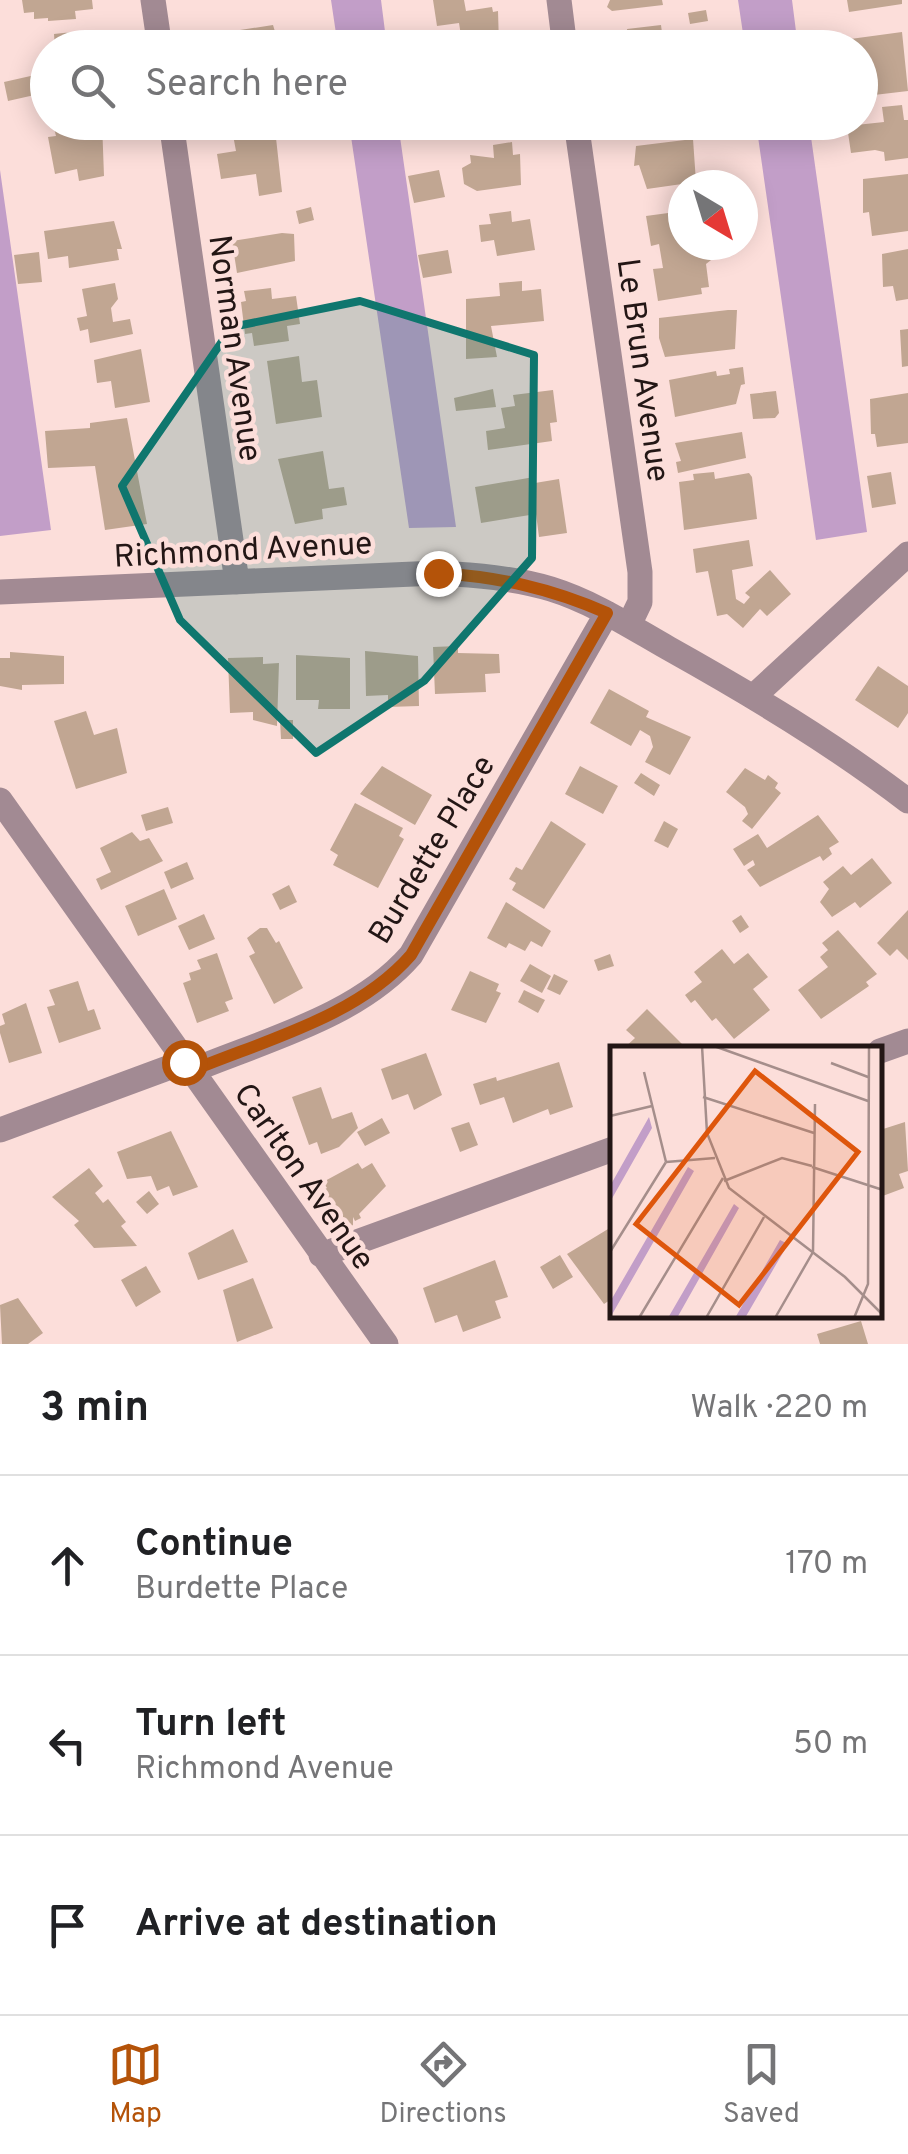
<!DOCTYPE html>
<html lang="en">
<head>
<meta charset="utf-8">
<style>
  body { margin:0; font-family:Overpass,sans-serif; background:#f2f2f2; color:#202124 }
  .compass { position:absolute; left:668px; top:170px; width:90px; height:90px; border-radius:50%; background:#fff; box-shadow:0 5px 25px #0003; rotate:142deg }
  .stop { position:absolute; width:30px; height:30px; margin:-22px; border:8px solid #b45309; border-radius:50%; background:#fff }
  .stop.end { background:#b45309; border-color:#fff; box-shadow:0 2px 10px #0008 }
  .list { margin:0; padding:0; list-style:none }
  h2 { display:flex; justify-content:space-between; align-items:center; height:130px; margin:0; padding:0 40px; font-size:42px }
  h2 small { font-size:32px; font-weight:400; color:#757577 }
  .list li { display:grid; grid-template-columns:65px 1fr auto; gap:30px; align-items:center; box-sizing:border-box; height:180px; padding:0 40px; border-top:2px solid #e0e0e0 }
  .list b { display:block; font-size:38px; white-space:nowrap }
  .list p { margin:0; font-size:32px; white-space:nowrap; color:#757577 }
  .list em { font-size:32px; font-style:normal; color:#757577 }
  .icon { flex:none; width:55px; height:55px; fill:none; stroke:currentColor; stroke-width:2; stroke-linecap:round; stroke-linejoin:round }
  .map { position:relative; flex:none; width:908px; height:1344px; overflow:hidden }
  .search { position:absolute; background:#fff; box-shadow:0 5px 25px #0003; left:30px; right:30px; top:30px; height:110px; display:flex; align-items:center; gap:25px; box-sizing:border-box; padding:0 35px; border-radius:55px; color:#757577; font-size:38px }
  .sheet { height:670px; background:#fff }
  nav { display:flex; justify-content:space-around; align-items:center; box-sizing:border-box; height:140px; border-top:2px solid #e0e0e0; background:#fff; font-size:28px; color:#757577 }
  nav a { display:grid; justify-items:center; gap:5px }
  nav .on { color:#b45309 }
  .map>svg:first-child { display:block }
</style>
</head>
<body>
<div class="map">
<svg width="908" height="1344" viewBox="0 0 908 1344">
  <rect width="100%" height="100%" fill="#fcdeda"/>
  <path fill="#c29ec8" d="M331,0H381L387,47H338Z
    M738,0H792L798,47H745Z
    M349,123H398L456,527L409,528Z
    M756,123H809L867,532L816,540Z
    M0,170L51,530L0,536Z"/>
  <path fill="#c1a692" d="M22,0H92L93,9L75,11L76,19L48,21V18L34,19V12L24,13Z
    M433,0H464L466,11L492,7L493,12L498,11L499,45L463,48L459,23L437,26Z
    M610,0H662L663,5L612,11L607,7Z
    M847,0H902V4L849,12Z
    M706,10L708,21L690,24L688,13Z
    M273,25L280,48H243L240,30Z
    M661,25L664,48H629L627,29Z
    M91,30L99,47L55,48L54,34Z
    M411,32L417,48H391L390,34Z
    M902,32L908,91L874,95L873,88L860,89V48H835L843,40Z
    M35,75L39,94L8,101L4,82Z
    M902,105L904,120H908V158L885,161L884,152L875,150L851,153L847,126L884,122L882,107Z
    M102,122L104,176L79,181L77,169L55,174L48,137L56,136L53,124Z
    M304,122H331L333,132L307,137Z
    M255,132L276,138L282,192L259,196L256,174L221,179L217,154L236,151L233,135Z
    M693,139L696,182L647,189L639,165L634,166L636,146Z
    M512,142L513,155L520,154L521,185L477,191L464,184L462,168L471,163L470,155L494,158L493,145Z
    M439,170L445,197L414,203L408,176Z
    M908,174V231L872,236L869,212L863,213V179Z
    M311,207L314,220L299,224L296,211Z
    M511,211L512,222L530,219L535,250L497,256L494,240L481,242L479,225L491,224L489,214Z
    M683,211V245H719L720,253L706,264L709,287L701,288L702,294L658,301L653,269L663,268L659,244L651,246L646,216Z
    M114,221L122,249H117L119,260L69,268L68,256L48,259L44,231Z
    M282,233L294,234L295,261L237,273L232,241Z
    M908,249V299L896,301L893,286L883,287L882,254Z
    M448,250L452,273L423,278L418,255Z
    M39,252L42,282L18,284L14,255Z
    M522,281V291L541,289L544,321L491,326L497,357L466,359V299L500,296L499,283Z
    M115,283L118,299L111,308L113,322L130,319L133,334L90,343L88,329L80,331L77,318L87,316L82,289Z
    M271,288L272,299L296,296L300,324L287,326L289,341L254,346L252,333L245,334L241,302L246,301L244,291Z
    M728,310H737L735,349L665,357L659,338V318Z
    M908,329V366L902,367L900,330Z
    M141,349L150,402L115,408L111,381L97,383L94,360Z
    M299,356L302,382L317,380L322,417L276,424L267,361Z
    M743,367L745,384L741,385L736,404L675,417L669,380L716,371L717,376L730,374L729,369Z
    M493,389L496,407L456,411L454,398Z
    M553,390L557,422L550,423L552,441L488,450L486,431L505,428L501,408L515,406L513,395Z
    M776,391L779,413L775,418L753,419L750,394Z
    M908,393V443L877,447L875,434H871L870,399Z
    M127,418L147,524L105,530L95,466L48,468L45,431L90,428V423Z
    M742,432L746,458L678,473L676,462L681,461L675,443Z
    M323,451L329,489L344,487L347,505L322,509L323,519L295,524L278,459Z
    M714,472L715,479L749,473L752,477L757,519L684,530L679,482L694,480L693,474Z
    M891,472L896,504L872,508L867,476Z
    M534,477L535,483L559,479L567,533L539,537L536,514L481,523L475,487Z
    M749,540L753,566L732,570L736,599L744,604L750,597L745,593L770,570L791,594L767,616L760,609L743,628L727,614L717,616L708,571L696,573L693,549Z
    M458,646V653L499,654L500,673L485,674L486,692L435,694L433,647Z
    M365,651L418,656L419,706L388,707V695L366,696Z
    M10,652L64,656V684L22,685V690L0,686V658H10Z
    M296,655L350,658V709H318L319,700H296Z
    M263,657V664L279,663L277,726L253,720V712L230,713L228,658Z
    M878,666L908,686V713L898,728L855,700Z
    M609,689L649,711L646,717L691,737L670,775L645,762L653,747L650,736L640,730L631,746L590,723Z
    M86,711L94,735L117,728L127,773L76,789L54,721Z
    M280,720H293V739H281Z
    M382,766L432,795L415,825L360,794Z
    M580,766L618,786L603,814L565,794Z
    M745,768L765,780L768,775L778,783L775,788L781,793L752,829L742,821L748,814L745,807L726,792Z
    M641,773L660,785L654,796L634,783Z
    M355,803L403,828L399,836L404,839L378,888L333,865L338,855L330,850Z
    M168,807L173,823L146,831L141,815Z
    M818,815L839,842L829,848L832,854L823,861L820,856L760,887L747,870L755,865L753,860L744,866L733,849L758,834L767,848Z
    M551,821L586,844L544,909L512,890L516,883L509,879L516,867L522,870Z
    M664,821L678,829L668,848L654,841Z
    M132,832L140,841L149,838L163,861L101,890L96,879L111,872L100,848Z
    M872,858L892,883L860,908L855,902L832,917L820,902L829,889L823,882L843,866L851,875Z
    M187,862L194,879L171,889L164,872Z
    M289,885L297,902L280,910L272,894Z
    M164,889L177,919L138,936L125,906Z
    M506,902L551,931L542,947L531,941L525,951L509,943L506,948L487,938Z
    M908,910V960L897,949L890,956L877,943Z
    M204,914L215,939L189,950L178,926Z
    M741,915L749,927L740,933L732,921Z
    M260,928H267L276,943L279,941L303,988L274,1004L249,956L255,953L247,938Z
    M838,930L877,974L866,982L869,986L821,1019L798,990L828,967L820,957L828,950L822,943Z
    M722,949L734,964L748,953L768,977L753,989L770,1010L734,1039L716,1018L712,1021L695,1000L691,1003L685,995L702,982L694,972Z
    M217,953L233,999L225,1002L229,1011L197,1023L183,983L191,980L189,973L201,969L197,960Z
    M610,954L614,966L598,971L594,960Z
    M530,964L551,976L542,993L520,981Z
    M470,971L499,984L496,991L501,993L486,1023L451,1010Z
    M554,974L568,981L560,995L547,989Z
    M78,981L88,1011L94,1009L101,1029L59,1043L47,1007L55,1005L49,990Z
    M524,990L545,1000L538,1013L518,1002Z
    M26,1003L42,1053L9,1063L0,1033V1026L5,1024L2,1014Z
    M647,1009L682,1044L677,1049H623L635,1038L626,1030Z
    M426,1053L442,1095L414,1110L408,1094L392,1100L381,1069Z
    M559,1062L573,1107L550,1115L548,1109L513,1123L504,1097L480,1105L473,1084L496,1077L497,1081Z
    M321,1087L332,1119L352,1112L358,1128L339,1147L321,1154L317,1142L309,1145L292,1097Z
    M382,1118L390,1133L365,1146L357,1132Z
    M469,1122L478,1145L460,1152L451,1128Z
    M905,1122L908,1171L899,1174L904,1188L880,1197V1130Z
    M171,1131L198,1187L173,1196L169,1186L157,1191L151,1176L127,1179L117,1152Z
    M358,1163L362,1169L372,1163L386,1186L359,1214L361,1218L355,1221L353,1217V1225L339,1232L330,1228L312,1197L327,1188L323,1182Z
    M89,1168L103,1186L95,1193L103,1203L108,1199L126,1222L121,1226L137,1246L94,1248L74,1225L79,1221L52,1197Z
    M149,1191L159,1204L147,1214L136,1202Z
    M613,1226V1298L604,1304L567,1254Z
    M233,1229L248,1262L198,1280L188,1253Z
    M560,1255L573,1277L553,1289L540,1267Z
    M495,1260L508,1297L495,1301L501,1318L463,1332L457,1315L435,1323L423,1288Z
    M146,1266L161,1292L136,1307L121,1280Z
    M253,1278L273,1328L237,1342L223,1290Z
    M18,1298L43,1333L28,1344H2L0,1305Z
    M861,1321L868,1344H820L817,1334Z"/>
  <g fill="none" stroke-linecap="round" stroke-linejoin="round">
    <path stroke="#a28a93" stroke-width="25" d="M153,0L160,48
      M559,0L565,48
      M171,122L237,582
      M576,122L640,572V602L629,625
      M0,592L437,573C476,575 514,578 551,589C593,602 631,627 668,648C752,695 832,743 908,801
      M754,696L908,554
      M0,800L386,1344
      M880,1051L908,1041
      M191,1071C265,1040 357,1017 411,955L607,613
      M0,1130L184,1062
      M321,1255L613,1149"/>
  </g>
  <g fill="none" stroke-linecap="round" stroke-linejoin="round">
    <path stroke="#b45309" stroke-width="12" d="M184,1062L191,1071C265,1040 357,1017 411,955L607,613C550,588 499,577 438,573"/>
  </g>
  <path fill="#0f766e" fill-opacity="0.2" stroke="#0f766e" stroke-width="8" stroke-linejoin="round" d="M360,301L534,355L532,558L424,681L316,753L180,620L122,486L232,327Z"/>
  <g text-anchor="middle" stroke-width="9" stroke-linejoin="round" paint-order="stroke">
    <g font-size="32" fill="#231615" stroke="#fcdeda">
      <text transform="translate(236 348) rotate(82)" y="11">Norman Avenue</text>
      <text transform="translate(644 370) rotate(82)" y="11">Le Brun Avenue</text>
      <text transform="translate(243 549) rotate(-3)" y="11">Richmond Avenue</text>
      <text transform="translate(431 849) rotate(-59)" y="11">Burdette Place</text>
      <text transform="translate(305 1176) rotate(55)" y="11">Carlton Avenue</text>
    </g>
  </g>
  <g transform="translate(610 1046)">
    <rect width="272" height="272" fill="#fcdeda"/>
    <path d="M39,71L42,82L0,156V140ZM78,121L84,125L0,272V256ZM124,158L129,162L67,272H58ZM170,194L178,198L135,272H125Z" fill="#c29ec8"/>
    <path fill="none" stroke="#a58e8b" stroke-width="2.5" d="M92,0L97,87L119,142L235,231L273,269M104,0L258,55M221,17L258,31M34,26L56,116M93,51L204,87M0,70L42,60M56,116L105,112M202,121L273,144M114,135L172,112L202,120M0,206L56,116M29,272L113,132M96,272L154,171M165,272L203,206L205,58M244,272L258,238L259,0"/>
    <path fill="#de560c" fill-opacity="0.15" stroke="#de560c" stroke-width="5" d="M145,25L248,106L129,259L26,178Z"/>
    <rect width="272" height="272" fill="none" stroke="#231615" stroke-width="5"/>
  </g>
</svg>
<svg class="compass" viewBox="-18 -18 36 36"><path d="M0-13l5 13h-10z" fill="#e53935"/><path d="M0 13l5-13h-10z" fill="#757577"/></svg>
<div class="stop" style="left:184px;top:1062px"></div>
<div class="stop end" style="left:438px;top:573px"></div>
<div class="search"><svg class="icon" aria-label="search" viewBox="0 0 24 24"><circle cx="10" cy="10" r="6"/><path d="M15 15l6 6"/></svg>Search here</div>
</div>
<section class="sheet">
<h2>3 min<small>Walk · 220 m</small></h2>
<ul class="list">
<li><svg class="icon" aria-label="ahead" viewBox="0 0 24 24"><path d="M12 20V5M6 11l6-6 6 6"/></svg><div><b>Continue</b><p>Burdette Place</p></div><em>170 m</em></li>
<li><svg class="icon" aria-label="left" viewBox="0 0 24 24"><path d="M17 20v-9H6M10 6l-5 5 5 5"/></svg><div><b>Turn left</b><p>Richmond Avenue</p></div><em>50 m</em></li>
<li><svg class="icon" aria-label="arrive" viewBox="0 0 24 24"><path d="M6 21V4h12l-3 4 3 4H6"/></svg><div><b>Arrive at destination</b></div></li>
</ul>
</section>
<nav>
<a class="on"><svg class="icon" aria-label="map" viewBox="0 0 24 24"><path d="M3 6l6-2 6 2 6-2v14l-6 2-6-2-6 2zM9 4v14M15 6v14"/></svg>Map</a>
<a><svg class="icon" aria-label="directions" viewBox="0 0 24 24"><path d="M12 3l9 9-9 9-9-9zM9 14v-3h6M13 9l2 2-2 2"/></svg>Directions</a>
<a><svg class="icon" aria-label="saved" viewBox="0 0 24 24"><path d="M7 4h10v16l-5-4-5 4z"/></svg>Saved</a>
</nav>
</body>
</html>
